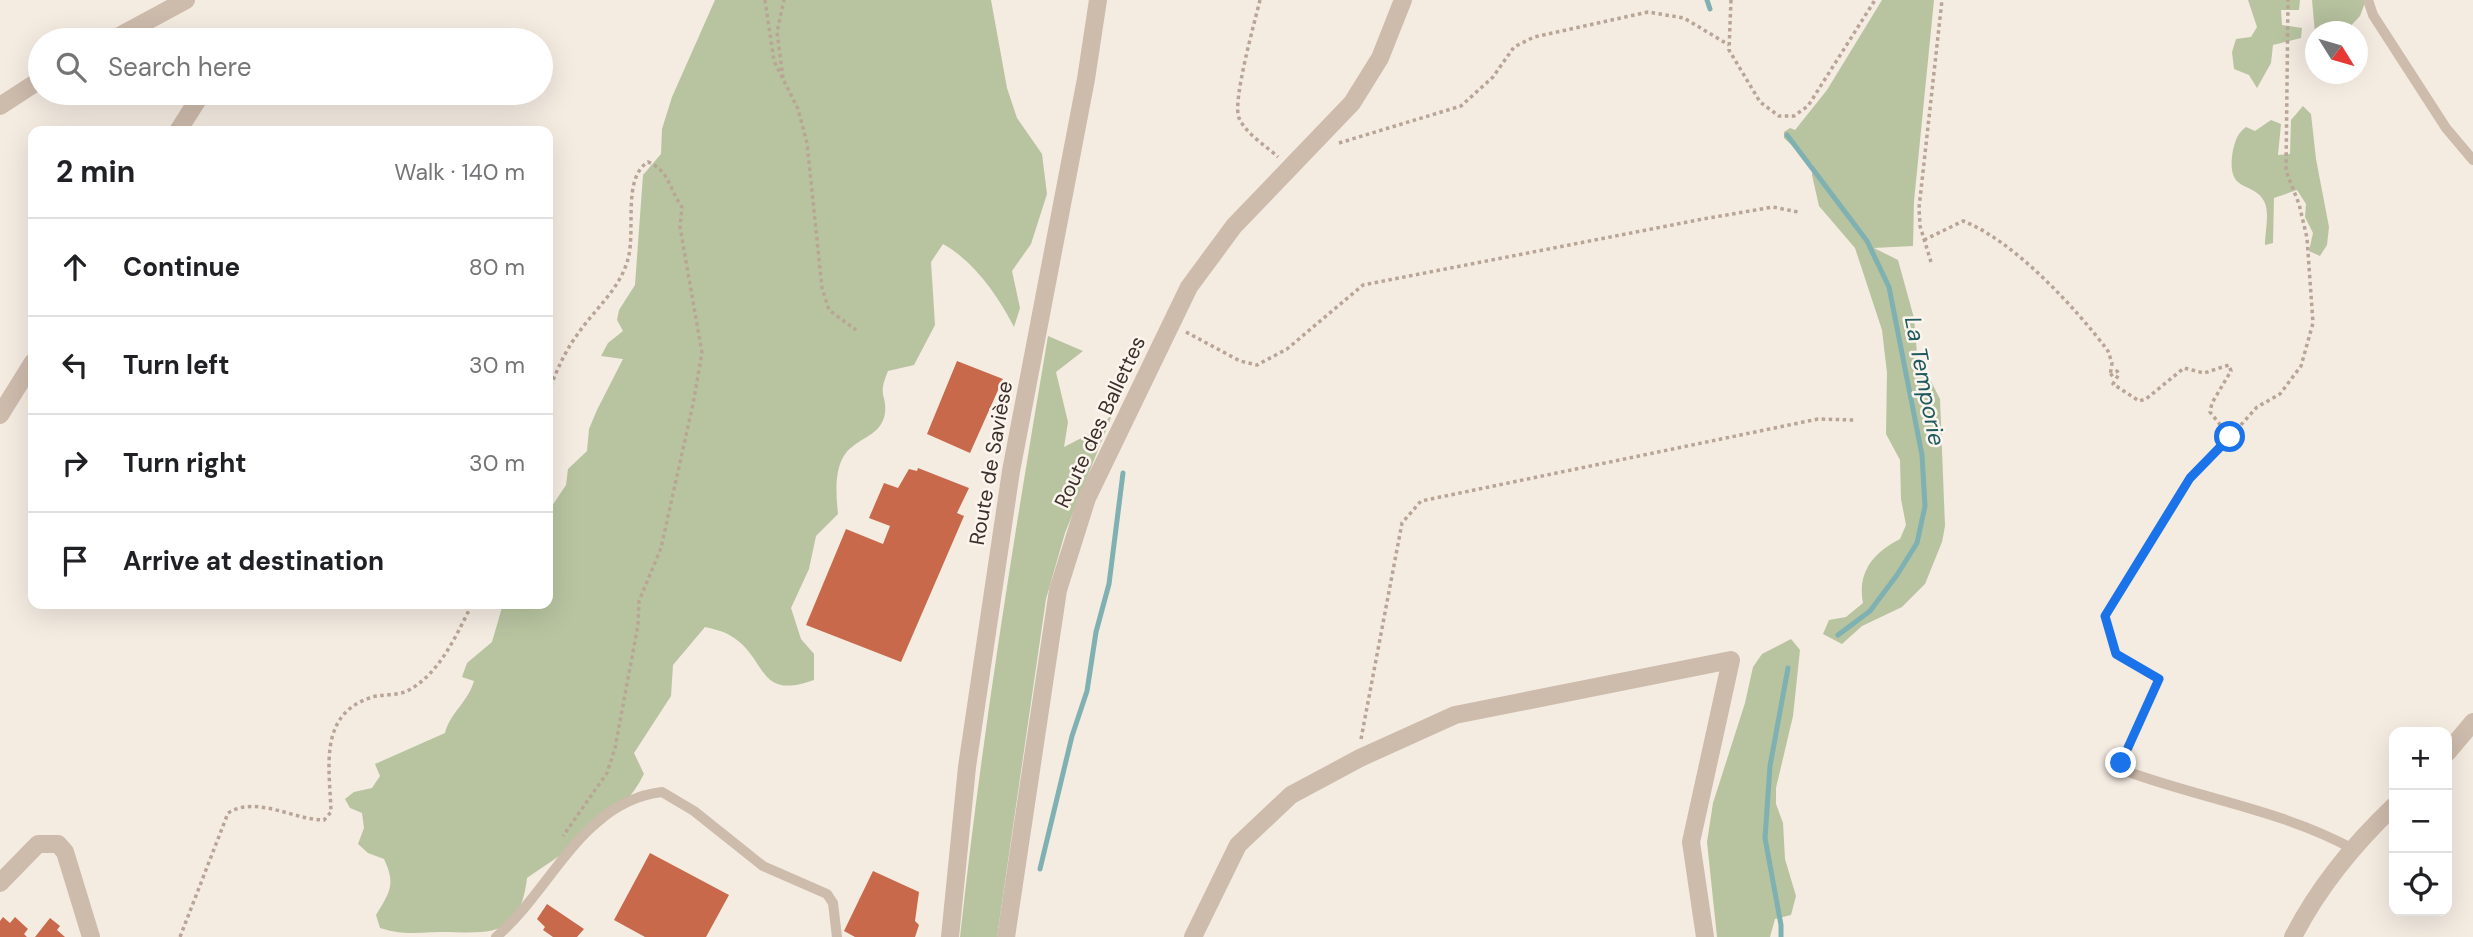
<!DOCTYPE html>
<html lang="en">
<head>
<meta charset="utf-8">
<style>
  body { margin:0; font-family:"DM Sans",sans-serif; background:#f6f6f6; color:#202124 }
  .controls { position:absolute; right:21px; bottom:21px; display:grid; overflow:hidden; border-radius:14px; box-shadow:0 7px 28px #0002 }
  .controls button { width:63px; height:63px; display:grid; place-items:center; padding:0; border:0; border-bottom:2px solid #e0e0e0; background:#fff; color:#202124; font:35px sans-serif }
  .compass { position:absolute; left:2305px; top:21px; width:63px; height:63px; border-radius:50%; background:#fff; box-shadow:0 7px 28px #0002; rotate:127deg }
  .stop { position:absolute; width:21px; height:21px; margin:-16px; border:5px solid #1a73e8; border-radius:50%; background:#fff }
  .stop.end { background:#1a73e8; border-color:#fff; box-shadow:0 2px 7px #0008 }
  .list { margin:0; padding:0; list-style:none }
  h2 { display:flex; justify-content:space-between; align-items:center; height:91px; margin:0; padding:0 28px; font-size:30px }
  h2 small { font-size:23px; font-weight:400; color:#757577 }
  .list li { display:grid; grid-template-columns:46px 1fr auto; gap:21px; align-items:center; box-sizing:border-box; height:98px; padding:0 28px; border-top:2px solid #e0e0e0 }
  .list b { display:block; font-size:26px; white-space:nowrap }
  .list em { font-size:23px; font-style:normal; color:#757577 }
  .icon { flex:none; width:38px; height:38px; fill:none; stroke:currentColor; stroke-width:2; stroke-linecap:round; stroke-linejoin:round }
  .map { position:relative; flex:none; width:2473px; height:937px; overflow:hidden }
  .search { position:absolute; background:#fff; box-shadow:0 7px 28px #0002; left:28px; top:28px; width:525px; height:77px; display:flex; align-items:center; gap:18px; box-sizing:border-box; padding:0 24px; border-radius:38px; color:#757577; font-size:26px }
  .panel { position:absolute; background:#fff; box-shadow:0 7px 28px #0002; left:28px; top:126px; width:525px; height:483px; border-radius:14px }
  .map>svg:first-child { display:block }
</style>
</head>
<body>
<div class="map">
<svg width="2473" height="937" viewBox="0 0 2473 937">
  <rect width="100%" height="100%" fill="#f4ebe1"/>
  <path fill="#b8c4a0" d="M715,0H991L1007,88L1017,118L1042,154L1047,194L1031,244L1012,271L1020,308L1014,327C998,296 974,261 943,244L931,262L935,325L914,365L888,371C877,397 887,394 885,413C882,433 865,436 852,447C833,461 836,493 838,514L816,536L809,569L791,608L801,639L814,654V680C756,701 768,658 731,636C724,631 713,629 705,627L673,665L671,696L634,753L644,774C620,822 569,848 527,878C520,937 493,933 443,932C418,932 405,936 380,928L376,915C390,892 396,884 384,859L368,853L358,844L364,828L362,813L350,808L345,799L354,792L372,788L380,776L375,764L445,733C450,713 468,702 474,681L462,677L467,663L492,642L503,604H548V512L566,485L568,469L587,451L589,429L597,410L623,359L601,356L608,343L623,331L617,320L619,310L635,285L643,175L661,154L662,129L672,97Z
    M1882,0H1934L1914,201L1913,246L1874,248L1898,260L1914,318L1917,354L1940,399L1945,526L1942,542L1925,584L1902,607L1862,626L1842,644L1823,634L1829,620L1846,617L1863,603C1857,572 1874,552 1900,539L1906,525L1901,499L1900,460L1886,434L1887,373L1882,330L1855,248L1819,206L1812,175L1813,165L1784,138V132L1790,128L1795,130L1827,90Z
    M2248,0H2300L2299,10H2281L2282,25L2302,28L2301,38L2273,45L2271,63L2257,88L2249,75L2234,69L2232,52L2236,39L2251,37L2257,27Z
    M2312,0H2366L2360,16L2346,31L2315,33Z
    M2303,106L2311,114L2316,159L2329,227L2327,245L2320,256L2309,251L2313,233L2305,217L2306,204L2297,190L2274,198L2273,243L2265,245C2265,232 2270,212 2264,201C2253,180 2225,195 2233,150C2236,139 2237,134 2246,127L2255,131L2271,120L2281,124L2278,155L2290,154L2291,120Z
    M1048,336L1083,351L1056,372L1068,422L1064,447L1091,433L1112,415L1065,533L1046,599L997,937H960C982,735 1014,536 1048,336Z
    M1791,639L1800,650L1793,716L1776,788V804L1783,823L1785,859L1796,896L1791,915L1775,919L1770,937H1717L1707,842L1713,803L1745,703L1753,667L1762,654Z"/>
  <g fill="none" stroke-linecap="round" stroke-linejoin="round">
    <path stroke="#7fb0b2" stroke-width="5" d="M1707,0L1710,9
      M1787,135L1867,241L1889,287L1922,455L1925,506L1917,543L1897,575L1870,611L1838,635
      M1040,869L1072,736L1087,691L1096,632L1109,584L1123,473
      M1781,937V925L1765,838L1770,766L1788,668"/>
  </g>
  <path fill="#c8694b" d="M957,361L1003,379L970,453L927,434Z
    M918,468L969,488L957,513L964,516L901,662L806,625L846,529L883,544L890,526L869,518L884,483L898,488L909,469L917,471Z
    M650,853L729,895L706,937H645L614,920Z
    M873,871L919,892L915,921L919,925L915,937H855L844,931Z
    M547,904L584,929L577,937H553L543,930L545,927L537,919Z
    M3,917L10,923L15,917L28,929L24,934L27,937H0V921Z
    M50,918L60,926L57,930L65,937H35Z"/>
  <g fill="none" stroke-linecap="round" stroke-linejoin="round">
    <path stroke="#b9a596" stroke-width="3.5" stroke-dasharray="3.5 3.5" stroke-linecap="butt" d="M765,0L774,61L798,109L807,143L822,288L829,310L856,330
      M1260,0C1255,21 1232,102 1239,118C1246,134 1265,145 1278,157
      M1731,0L1729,50L1760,102L1779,116H1794L1808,106L1875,0
      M783,78L777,32L784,0
      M1339,143L1461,106L1493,77L1514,47L1534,37L1648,12L1684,18L1729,45
      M1924,240L1963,221C2013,240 2076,308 2108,351L2112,363L2110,376L2117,371L2119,374L2113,384L2139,401L2146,399L2184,368L2204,373L2229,365L2231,371L2212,403L2210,412L2230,437L2257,407L2280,394L2301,366L2313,323L2307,238L2299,204L2286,171L2288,0
      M1931,262L1920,226L1919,208L1942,0
      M1186,332L1240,361L1257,365L1287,349L1363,285L1703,219L1773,207L1798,212
      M548,393C556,372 564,353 577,335C594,310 620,289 628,259C636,230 622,178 648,162C669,170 669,189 682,207L680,227L702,353L693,404L661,548L639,601L638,625L615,748L607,773L563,836
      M1361,739L1402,523L1421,501L1818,419L1854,420
      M2124,758L2159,679L2116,654L2112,649L2105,616L2178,495L2229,435
      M180,937L228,813C256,795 294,820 324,820L331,812C330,771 318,717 367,699C379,693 397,697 409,690C440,673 457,634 472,604"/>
    <path stroke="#cdbbac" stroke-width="10" d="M2368,0L2373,15L2446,128L2473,160
      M2123,770C2198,798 2282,810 2353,849
      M496,937C551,891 582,801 662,792L694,811L763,866L827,894L833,903L837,937"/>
    <path stroke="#cdbbac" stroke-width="18" d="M178,131L202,93
      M0,415L33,362
      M2447,753L2473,722
      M1193,937L1238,845L1291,795L1360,758L1455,715L1731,660L1691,842L1705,937
      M2293,937C2319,886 2353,845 2394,806"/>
    <path stroke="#cdbbac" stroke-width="18" d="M112,40L186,0
      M0,106L40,80
      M0,883L38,844H58L65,852L91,937
      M950,937L967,767L1011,471L1086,79L1098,0
      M1006,937L1058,590L1087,498L1189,287L1234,226L1352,103L1380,58L1403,0"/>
  </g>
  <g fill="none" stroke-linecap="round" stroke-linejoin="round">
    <path stroke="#1a73e8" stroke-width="9" d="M2121,763L2159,679L2116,654L2105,616L2190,478L2230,437"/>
  </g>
  <g text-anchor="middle" stroke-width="5" stroke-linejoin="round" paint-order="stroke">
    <g font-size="21" fill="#3b302b" stroke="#fbf5ee">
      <text transform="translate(1100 422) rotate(-65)" y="7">Route des Ballettes</text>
      <text transform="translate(991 463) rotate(-80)" y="7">Route de Savièse</text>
    </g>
    <g font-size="23" font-style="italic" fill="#1f5a5e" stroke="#fbf5ee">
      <text transform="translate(1925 381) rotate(79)" y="8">La Temporie</text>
    </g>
  </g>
</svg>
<div class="controls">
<button>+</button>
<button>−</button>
<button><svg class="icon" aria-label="locate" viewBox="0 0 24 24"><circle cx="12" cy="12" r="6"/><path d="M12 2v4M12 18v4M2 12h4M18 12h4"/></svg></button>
</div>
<svg class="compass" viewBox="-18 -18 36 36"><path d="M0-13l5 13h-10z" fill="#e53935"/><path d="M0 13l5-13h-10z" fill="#757577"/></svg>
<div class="stop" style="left:2230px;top:437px"></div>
<div class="stop end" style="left:2121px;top:763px"></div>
<div class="search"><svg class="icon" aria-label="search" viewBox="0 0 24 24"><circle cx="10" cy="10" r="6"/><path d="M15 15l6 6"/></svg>Search here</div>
<section class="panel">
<h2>2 min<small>Walk · 140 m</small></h2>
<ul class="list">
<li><svg class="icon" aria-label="ahead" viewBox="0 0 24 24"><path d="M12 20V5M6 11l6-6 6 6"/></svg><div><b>Continue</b></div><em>80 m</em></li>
<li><svg class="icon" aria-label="left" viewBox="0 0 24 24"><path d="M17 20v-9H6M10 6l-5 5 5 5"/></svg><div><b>Turn left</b></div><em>30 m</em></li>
<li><svg class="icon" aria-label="right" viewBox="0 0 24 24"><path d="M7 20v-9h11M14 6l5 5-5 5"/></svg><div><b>Turn right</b></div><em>30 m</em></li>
<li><svg class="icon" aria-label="arrive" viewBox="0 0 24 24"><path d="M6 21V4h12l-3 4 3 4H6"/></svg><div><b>Arrive at destination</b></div></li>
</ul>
</section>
</div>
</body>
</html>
